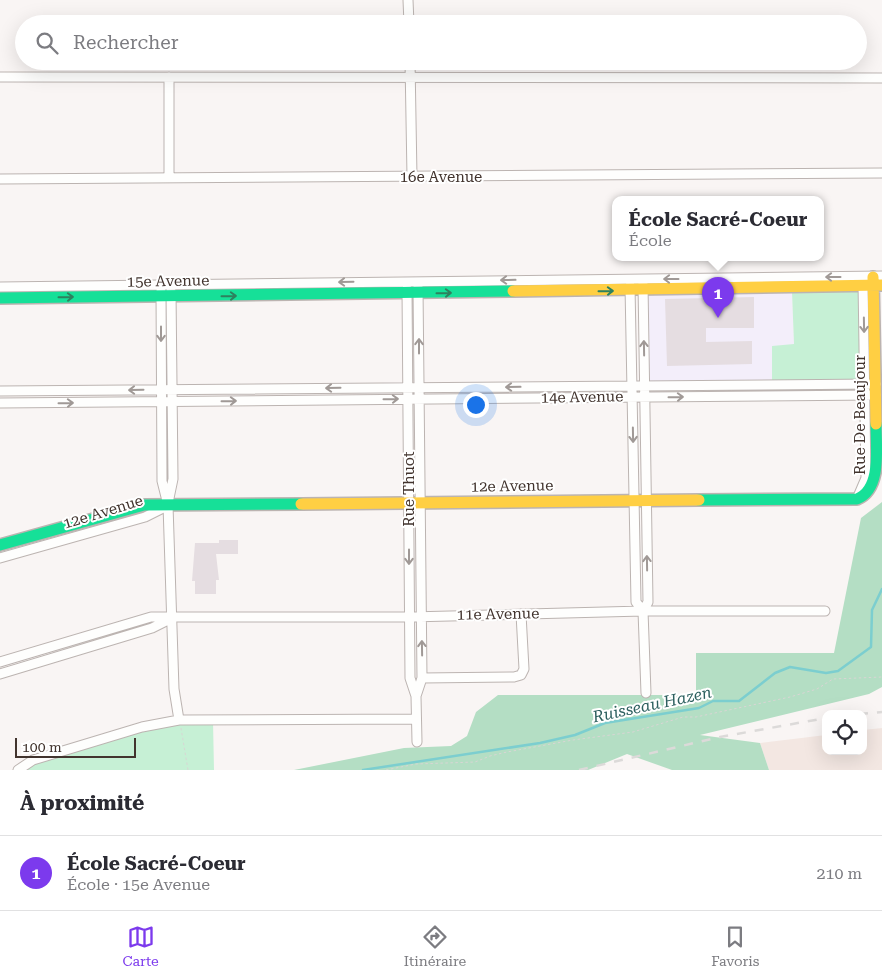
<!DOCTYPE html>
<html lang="fr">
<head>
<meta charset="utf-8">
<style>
  body { margin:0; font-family:"Roboto Serif",serif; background:#f7f7f7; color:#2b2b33 }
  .controls { position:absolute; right:15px; bottom:15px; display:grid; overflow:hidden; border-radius:10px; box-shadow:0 5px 20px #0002 }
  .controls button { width:45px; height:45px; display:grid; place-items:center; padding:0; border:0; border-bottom:1px solid #e1e1e2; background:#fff; color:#2b2b33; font:25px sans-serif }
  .scale { position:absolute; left:15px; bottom:12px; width:121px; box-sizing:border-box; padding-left:5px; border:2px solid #42342e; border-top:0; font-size:14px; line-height:18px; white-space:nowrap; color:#42342e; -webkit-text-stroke:4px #fff; paint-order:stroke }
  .you { position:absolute; left:475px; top:404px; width:18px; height:18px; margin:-12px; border:4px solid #fff; border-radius:50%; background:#1a73e8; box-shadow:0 0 0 8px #1a73e833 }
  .badge { display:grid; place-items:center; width:32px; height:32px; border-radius:50%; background:#7c3aed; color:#fff; font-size:16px; font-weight:700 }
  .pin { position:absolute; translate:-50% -41px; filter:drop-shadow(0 1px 2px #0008) }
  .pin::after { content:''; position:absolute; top:26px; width:18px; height:15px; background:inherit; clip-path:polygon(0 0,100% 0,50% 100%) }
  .popup { position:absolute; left:612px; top:196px; width:212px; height:65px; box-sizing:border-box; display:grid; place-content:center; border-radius:10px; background:#fff; filter:drop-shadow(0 1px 4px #0005); font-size:16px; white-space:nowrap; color:#7c7c81 }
  .popup b { font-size:19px; color:#2b2b33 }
  .popup::after { content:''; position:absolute; left:50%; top:100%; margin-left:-10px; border:10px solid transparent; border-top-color:#fff }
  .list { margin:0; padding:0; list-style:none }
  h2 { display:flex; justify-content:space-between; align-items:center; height:65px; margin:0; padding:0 20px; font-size:21px }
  h2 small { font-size:16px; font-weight:400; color:#7c7c81 }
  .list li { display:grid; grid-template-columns:32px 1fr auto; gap:15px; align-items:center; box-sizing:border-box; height:75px; padding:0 20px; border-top:1px solid #e1e1e2 }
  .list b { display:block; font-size:19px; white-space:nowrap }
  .list p { margin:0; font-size:16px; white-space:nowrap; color:#7c7c81 }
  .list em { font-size:16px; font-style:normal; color:#7c7c81 }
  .icon { flex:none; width:28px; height:28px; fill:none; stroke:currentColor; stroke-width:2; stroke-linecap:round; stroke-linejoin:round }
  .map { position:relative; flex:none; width:882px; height:770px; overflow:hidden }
  .search { position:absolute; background:#fff; box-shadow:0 5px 20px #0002; left:15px; right:15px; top:15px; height:55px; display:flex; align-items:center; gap:12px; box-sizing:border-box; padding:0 18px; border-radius:28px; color:#7c7c81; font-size:19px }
  .sheet { height:140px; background:#fff }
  nav { display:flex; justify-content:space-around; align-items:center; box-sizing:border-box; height:70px; border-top:1px solid #e1e1e2; background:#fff; font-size:14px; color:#7c7c81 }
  nav a { display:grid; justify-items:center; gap:2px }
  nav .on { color:#7c3aed }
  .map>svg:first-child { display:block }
</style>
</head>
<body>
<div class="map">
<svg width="882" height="770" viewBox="0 0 882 770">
  <rect width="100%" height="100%" fill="#f9f5f4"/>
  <path fill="#f3e7e2" d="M882,728V770H769L760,743L826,735V751H863V730Z"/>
  <path fill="#f3eefa" d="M643,291L792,292L794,344L772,383L645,386Z"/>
  <path fill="#c6f0d5" d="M863,288L865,384L772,383V346L794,344L792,292Z
    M213,721L214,770H18L34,760L142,727Z"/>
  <path fill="#b4dec4" d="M882,502V687L869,694L700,735L760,743L769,770H672L627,754L588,770H294L404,748L451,746L467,736L476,712L498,695H696V653H834L861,518Z"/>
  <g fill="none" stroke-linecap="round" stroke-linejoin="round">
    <path stroke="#7ccecf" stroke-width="2.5" d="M363,770L540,743L575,735L605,723L699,708L713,701H739L775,673L790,667L826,673L838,671L871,647L872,610L882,589"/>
  </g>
  <path fill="#e5dde1" d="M754,297V328H706V342L752,341V364L667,366L665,299Z
    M219,540H238V554H216L219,580H216V594H195V581H192L195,543H219Z"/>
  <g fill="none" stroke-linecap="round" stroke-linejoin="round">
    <defs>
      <path id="street" d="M408,0L409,24
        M410,61L412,177
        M0,77L882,78
        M169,77V178
        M0,179L882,173
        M643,284L648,602L643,611L646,693
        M630,286L636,602L643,611
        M0,287L882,276
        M407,289L410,678L416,696L417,742
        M161,291L162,481L168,505L174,689L179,720
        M0,391L876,384
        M0,403L876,395
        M857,499L866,478L863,282
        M168,503L173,479L171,291
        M0,558L145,517L165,507
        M0,662L151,617H410L643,611H825
        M0,674L152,628L170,619
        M422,678L514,677L521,675L524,669L521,614
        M416,696L422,678L418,287
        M18,770L33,760L142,727L179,720L416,719"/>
      <path id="fast" d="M0,298L513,291
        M699,500L857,499C882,489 876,448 876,424
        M0,545L144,505L301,504"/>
      <path id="slow" d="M873,277L876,424
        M513,291L882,285
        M301,504L699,500"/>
    </defs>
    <use href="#street" stroke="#bcb4b1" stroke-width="11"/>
    <use href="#fast" stroke="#bcb4b1" stroke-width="14"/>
    <use href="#slow" stroke="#bcb4b1" stroke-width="14"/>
    <path stroke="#d8d6d4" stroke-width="1" stroke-dasharray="2.5 2.5" stroke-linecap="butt" d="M181,728L188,770
      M386,770L416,764L475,762L490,756L507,752L573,740L633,732L683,717H696L790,697L817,689L833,679L882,677"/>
    <use href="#street" stroke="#fefefd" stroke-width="9"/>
    <use href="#fast" stroke="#16e098" stroke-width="11"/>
    <use href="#slow" stroke="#ffcf43" stroke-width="11"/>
    <path stroke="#dcdad9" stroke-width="2.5" stroke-dasharray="9 9" stroke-linecap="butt" d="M859,714L882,712
      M579,770L720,737L826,718"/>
  </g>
  <defs><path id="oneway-shaft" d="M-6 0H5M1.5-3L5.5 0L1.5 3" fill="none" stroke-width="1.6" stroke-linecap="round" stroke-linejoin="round" transform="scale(1.25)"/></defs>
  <g stroke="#a09996">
    <use href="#oneway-shaft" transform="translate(833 277) rotate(180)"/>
    <use href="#oneway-shaft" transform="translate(671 279) rotate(180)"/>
    <use href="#oneway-shaft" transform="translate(508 280) rotate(179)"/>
    <use href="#oneway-shaft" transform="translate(346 282) rotate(179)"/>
    <use href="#oneway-shaft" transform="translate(864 325) rotate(89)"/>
    <use href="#oneway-shaft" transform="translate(161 334) rotate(90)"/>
    <use href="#oneway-shaft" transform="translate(419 346) rotate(-90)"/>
    <use href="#oneway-shaft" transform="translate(644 348) rotate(-91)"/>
    <use href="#oneway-shaft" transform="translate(513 387) rotate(179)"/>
    <use href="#oneway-shaft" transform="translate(333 388) rotate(179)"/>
    <use href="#oneway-shaft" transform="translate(136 390) rotate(179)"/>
    <use href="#oneway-shaft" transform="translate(676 397) rotate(-1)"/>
    <use href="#oneway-shaft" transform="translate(391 399) rotate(-1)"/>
    <use href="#oneway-shaft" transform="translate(229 401) rotate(-1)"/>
    <use href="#oneway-shaft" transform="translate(66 403) rotate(-1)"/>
    <use href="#oneway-shaft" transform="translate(633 435) rotate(89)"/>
    <use href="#oneway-shaft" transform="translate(409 557) rotate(90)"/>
    <use href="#oneway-shaft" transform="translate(647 563) rotate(-91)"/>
    <use href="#oneway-shaft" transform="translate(422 648) rotate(-91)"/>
  </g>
  <g stroke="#2e815e">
    <use href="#oneway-shaft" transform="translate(606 291) rotate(-1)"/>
    <use href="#oneway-shaft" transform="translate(444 293) rotate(-1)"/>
    <use href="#oneway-shaft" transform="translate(229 296) rotate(-1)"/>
    <use href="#oneway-shaft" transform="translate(66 297) rotate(-1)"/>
  </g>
  <g text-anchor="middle" stroke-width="4" stroke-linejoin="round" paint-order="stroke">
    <g font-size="15" fill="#42342e" stroke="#fff">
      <text x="441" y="182">16e Avenue</text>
      <text transform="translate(168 281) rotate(-1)" y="5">15e Avenue</text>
      <text transform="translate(582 397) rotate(-1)" y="5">14e Avenue</text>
      <text transform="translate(860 415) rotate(-90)" y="5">Rue De Beaujour</text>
      <text transform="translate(512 486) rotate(-1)" y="5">12e Avenue</text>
      <text transform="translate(409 489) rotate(-90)" y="5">Rue Thuot</text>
      <text transform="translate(103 512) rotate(-17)" y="5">12e Avenue</text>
      <text transform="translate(498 614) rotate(-1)" y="5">11e Avenue</text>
    </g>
    <g font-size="16" font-style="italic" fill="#2c5f5e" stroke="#fff">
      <text transform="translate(652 704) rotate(-12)" y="6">Ruisseau Hazen</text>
    </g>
  </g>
</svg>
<div class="controls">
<button><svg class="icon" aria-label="locate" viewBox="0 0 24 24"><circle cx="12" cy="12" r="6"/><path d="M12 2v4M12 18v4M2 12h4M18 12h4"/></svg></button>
</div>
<div class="scale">100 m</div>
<div class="you"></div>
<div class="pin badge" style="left:718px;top:318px">1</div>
<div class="popup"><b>École Sacré-Coeur</b>École</div>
<div class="search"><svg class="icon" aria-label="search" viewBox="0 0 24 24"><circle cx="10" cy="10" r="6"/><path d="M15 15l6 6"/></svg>Rechercher</div>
</div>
<section class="sheet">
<h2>À proximité<small></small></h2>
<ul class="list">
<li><span class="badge">1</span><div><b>École Sacré-Coeur</b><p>École · 15e Avenue</p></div><em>210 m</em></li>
</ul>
</section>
<nav>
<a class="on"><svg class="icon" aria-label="map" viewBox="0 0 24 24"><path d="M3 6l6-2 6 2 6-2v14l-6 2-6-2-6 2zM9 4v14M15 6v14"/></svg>Carte</a>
<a><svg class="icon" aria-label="directions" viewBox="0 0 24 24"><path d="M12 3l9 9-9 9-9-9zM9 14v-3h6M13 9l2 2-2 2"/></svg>Itinéraire</a>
<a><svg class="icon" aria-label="saved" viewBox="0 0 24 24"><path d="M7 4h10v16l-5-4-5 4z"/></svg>Favoris</a>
</nav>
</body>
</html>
